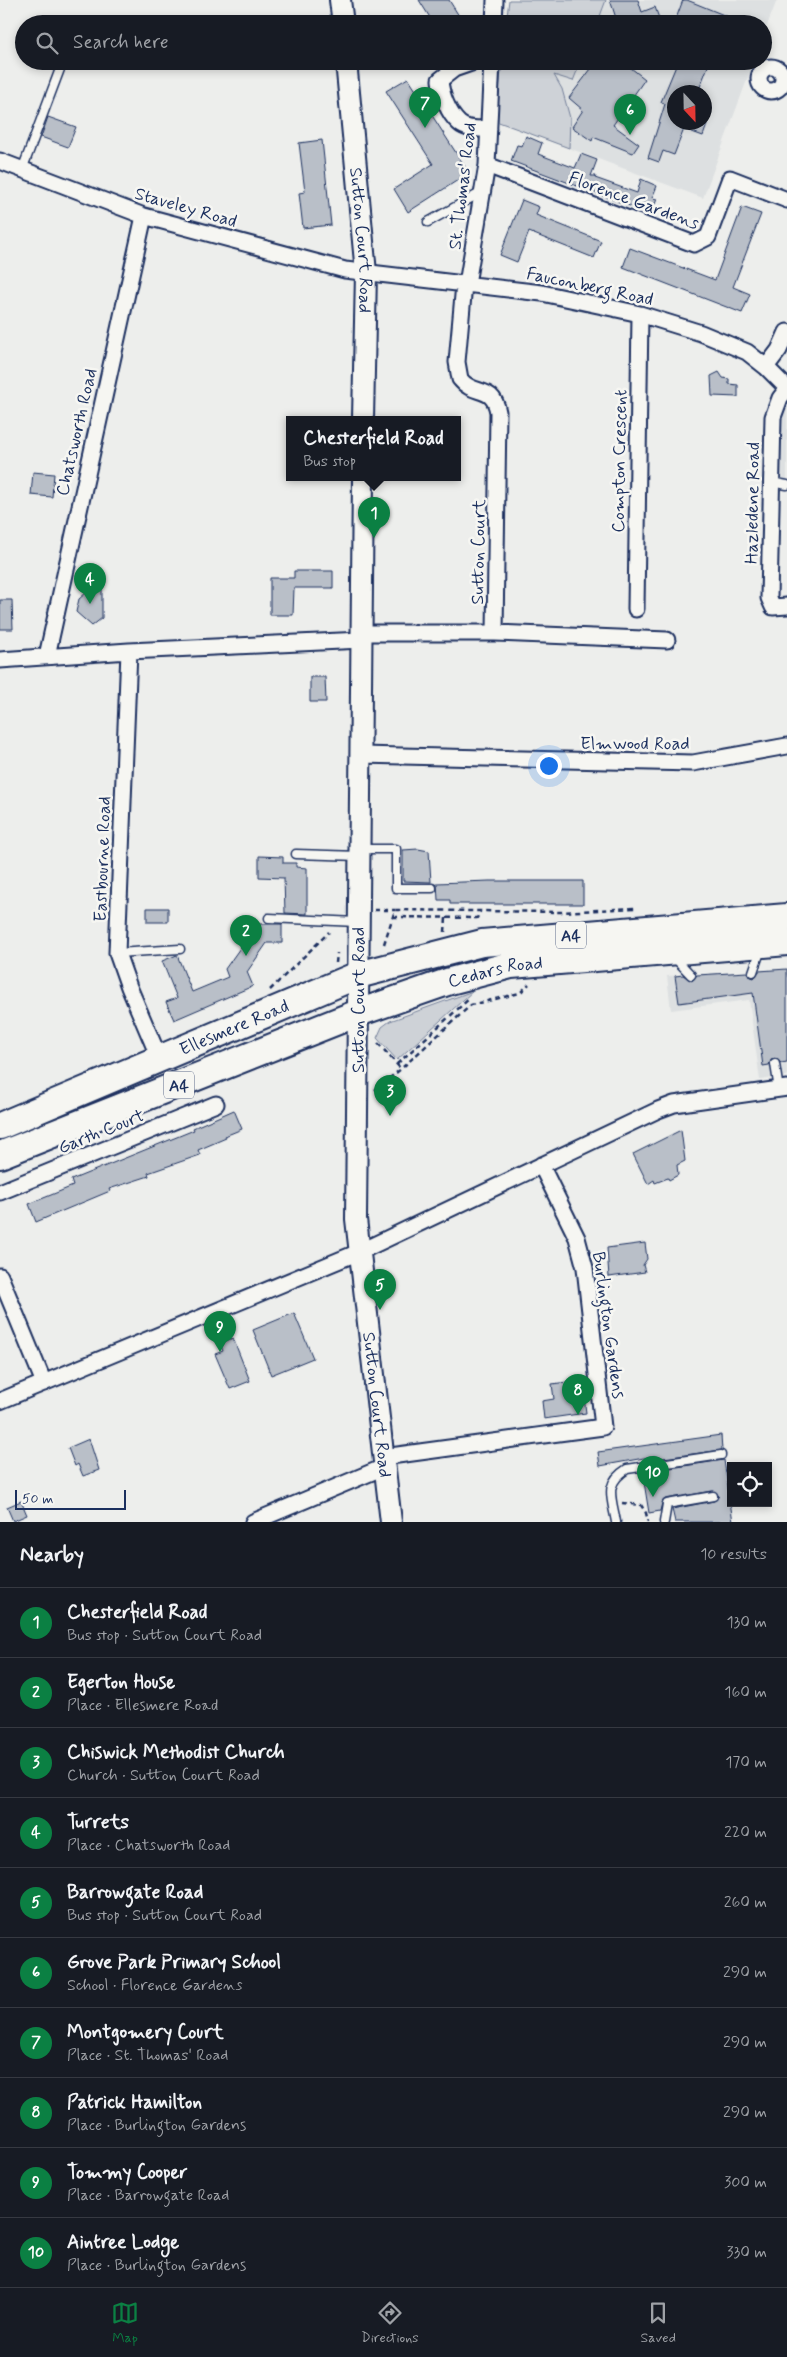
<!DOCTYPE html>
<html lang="en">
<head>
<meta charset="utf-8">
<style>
  body { margin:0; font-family:Mynerve,sans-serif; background:#242831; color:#f1f3f6 }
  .controls { position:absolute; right:15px; bottom:15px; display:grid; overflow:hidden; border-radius:0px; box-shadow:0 2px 8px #0003 }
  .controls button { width:45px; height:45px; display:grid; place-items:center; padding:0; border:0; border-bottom:1px solid #363941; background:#171b24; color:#f1f3f6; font:25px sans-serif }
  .compass { position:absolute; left:667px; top:85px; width:45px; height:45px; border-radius:50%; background:#171b24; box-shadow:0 2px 8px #0003; rotate:158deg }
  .scale { position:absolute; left:15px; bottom:12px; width:111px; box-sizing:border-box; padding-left:5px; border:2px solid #1b2f5e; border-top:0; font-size:14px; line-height:18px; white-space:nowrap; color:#1b2f5e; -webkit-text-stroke:4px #f6f6f2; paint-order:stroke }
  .you { position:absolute; left:548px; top:765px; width:18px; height:18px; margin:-12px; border:4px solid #fff; border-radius:50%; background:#1a73e8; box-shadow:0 0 0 8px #1a73e833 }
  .badge { display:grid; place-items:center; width:32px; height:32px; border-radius:50%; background:#0b8043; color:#fff; font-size:16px; font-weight:700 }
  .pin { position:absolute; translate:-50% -41px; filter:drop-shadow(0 1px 2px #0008) }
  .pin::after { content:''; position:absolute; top:26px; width:18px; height:15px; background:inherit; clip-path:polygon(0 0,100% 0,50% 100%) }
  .popup { position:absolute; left:286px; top:416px; width:175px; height:65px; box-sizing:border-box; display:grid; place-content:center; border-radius:0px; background:#171b24; filter:drop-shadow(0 1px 4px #0005); font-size:16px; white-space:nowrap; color:#9ea1a6 }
  .popup b { font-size:19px; color:#f1f3f6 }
  .popup::after { content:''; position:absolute; left:50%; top:100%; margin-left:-10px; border:10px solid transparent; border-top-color:#171b24 }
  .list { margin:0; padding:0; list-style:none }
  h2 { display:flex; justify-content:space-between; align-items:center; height:65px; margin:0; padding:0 20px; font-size:21px }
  h2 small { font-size:16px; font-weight:400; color:#9ea1a6 }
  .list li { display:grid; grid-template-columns:32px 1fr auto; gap:15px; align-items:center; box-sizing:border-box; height:70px; padding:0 20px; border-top:1px solid #363941 }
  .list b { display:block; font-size:19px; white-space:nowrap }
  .list p { margin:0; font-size:16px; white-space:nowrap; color:#9ea1a6 }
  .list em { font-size:16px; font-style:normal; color:#9ea1a6 }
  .icon { flex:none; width:28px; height:28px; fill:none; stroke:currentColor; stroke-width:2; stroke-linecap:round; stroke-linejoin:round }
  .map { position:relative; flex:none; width:787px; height:1522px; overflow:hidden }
  .search { position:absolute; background:#171b24; box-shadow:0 2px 8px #0003; left:15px; right:15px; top:15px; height:55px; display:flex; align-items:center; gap:12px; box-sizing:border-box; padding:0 18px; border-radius:28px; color:#9ea1a6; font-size:19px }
  .sheet { height:765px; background:#171b24 }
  nav { display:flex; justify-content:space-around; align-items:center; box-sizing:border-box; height:70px; border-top:1px solid #363941; background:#171b24; font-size:14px; color:#9ea1a6 }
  nav a { display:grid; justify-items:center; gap:2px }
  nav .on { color:#0b8043 }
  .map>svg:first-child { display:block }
</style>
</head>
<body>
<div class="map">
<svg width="787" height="1522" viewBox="0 0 787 1522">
  <rect width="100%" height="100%" fill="#edeeec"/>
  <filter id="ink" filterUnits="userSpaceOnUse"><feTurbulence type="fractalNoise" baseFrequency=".02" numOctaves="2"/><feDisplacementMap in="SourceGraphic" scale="10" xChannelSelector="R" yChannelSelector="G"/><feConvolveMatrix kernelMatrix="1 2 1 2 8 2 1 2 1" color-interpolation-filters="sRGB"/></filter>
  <g filter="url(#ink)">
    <path fill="#dde0e1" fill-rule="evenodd" d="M509,0H777L763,36V24H506Z
      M502,61H754L703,198L496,121ZM674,92H704V122H674Z
      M787,389V485L771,482L773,417Z
      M787,969V1076L760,1080L749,1000L671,1010L667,976Z"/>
    <path fill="#ced2d7" stroke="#74809a" d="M509,0H606L597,24H506Z
      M502,61H581L573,81L554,75L562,89L570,118L569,148L496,121Z
      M473,991L397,1060L377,1038L382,1027L390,1021Z"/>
    <path fill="#b9bfc8" stroke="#1b2f5e" d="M419,0H449L464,24H434Z
      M610,0H638L642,12L655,7L661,24H614L617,21Z
      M683,0H687L746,24H674Z
      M597,61H608L618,67L622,61L645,79L613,125L639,144L633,153L593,137L592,141L572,127L583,110L569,98Z
      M678,61H710L698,92H674V122H708L703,136L684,129L674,155L663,151L659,162L648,158L665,104L661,102Z
      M408,78L469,173L408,212L394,189L433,164L386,91Z
      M48,117L76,127L68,147L41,137Z
      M526,136L542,143L538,154L575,168L581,154L597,160L591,176H596L595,178L637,193L641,179L657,186L652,198L657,199L651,214L511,161L517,145L522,146Z
      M322,140L331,225L303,228L299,193L305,192L299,143Z
      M522,200L539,207L536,215L601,241L594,258L529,232L517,262L500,255Z
      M742,207L761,214L733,287L750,294L742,313L623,267L630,248L715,280Z
      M719,372L723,378L729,379V384L738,385V397L712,396L711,376Z
      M33,472L54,474L52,497L31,495Z
      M294,571H333V588H294L293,615H270V578H294Z
      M102,579V618L92,626L76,612L79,599Z
      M0,600H12L13,629H0Z
      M310,677H325L326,702H310Z
      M418,849L429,851L431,882L403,881V850Z
      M259,856L283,857V863H296V867L307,868V914L285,913L284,878L259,877Z
      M489,881H583V904H450V900H438L437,883Z
      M147,908H168V922H147Z
      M257,924H282V943H267L247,972L253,986L174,1020L166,1002L177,998L162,961L177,955L192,992L228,977L225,969Z
      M787,969V1062L781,1063L775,1058L771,1060L769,1065L763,1066L753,993L679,1003L675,976L683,975L692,981L697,975L747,972L749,976L754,978L759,971Z
      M234,1110L242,1129L225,1136L226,1138L198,1150L200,1155L148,1173L149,1176L109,1189L110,1191L36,1222L29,1204L73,1186L71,1180L194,1130L193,1128Z
      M681,1130L685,1161L677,1165L678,1175L669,1180L668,1178L655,1183L654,1180L648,1184L633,1154Z
      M645,1243L647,1259L643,1265L645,1272L609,1277L607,1248Z
      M294,1313L313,1358L271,1375L253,1330Z
      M233,1338L250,1381L230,1389L215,1354L223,1351L220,1343Z
      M582,1380L586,1413L544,1419L542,1401L554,1399L552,1384Z
      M721,1435L722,1450L656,1459L655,1456L600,1466L598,1452Z
      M89,1439L99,1470L83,1476L78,1464L75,1466L68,1448Z
      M724,1460L733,1522H675L672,1509L714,1501L719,1496L714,1491L665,1499L662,1503L660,1511L649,1513L644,1482L659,1480L657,1470Z
      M21,1501L27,1515L13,1521L7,1507Z"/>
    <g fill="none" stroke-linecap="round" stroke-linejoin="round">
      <defs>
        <path id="lane" d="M22,170L63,61
          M428,222L482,192
          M771,482L787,485
          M361,849H396V888H432
          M296,854L359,856
          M269,918L357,922
          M117,953L180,949
          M673,956L691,975
          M753,972L761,949
          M775,1064L779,1090
          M616,1522C612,1498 603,1484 627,1469L721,1455
          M664,1522L667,1504L713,1496"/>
        <path id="street" d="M494,24L495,0
          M477,61L454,69L440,80C441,94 448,113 459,123C466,130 479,129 489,129
          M759 79a12 12 0 1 1 24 0a12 12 0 1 1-24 0Z
          M0,161L144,216L345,270L542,293L640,314L701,333L747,352L766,367L787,388
          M487,165L694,244L708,237L730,178L787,200
          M464,284L457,362L460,379C474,397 493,384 498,412L495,633
          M467,284L487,165L492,61
          M766,367L779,350L787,332
          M787,389L780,398L773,417L769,598L773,607L787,606
          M636,609L640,314
          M362,633H495L667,640
          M129,651L117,953L129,987L160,1060
          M47,656L144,216
          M0,660L129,651L362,640
          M361,755L693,763L787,746
          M0,1192L216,1104
          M0,1276L44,1383
          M0,1401L359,1252L658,1110L674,1104L787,1088
          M383,1457L603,1427L585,1268L577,1238L541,1165
          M253,1522L384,1467"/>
        <g id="secondary">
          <path d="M340,0L343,24"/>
          <path id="s1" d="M346,61L366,273L363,419"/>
          <path id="s2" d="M363,477L356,1219L391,1522"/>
        </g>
        <g id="highway">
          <path id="s3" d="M0,1126L358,975L482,943L787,917"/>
          <path id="s4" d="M0,1155L358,1013L450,981L511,965L787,942"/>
        </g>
      </defs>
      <use href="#lane" stroke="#1b2f5e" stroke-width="11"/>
      <use href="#street" stroke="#1b2f5e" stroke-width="19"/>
      <use href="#secondary" stroke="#1b2f5e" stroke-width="24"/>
      <use href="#highway" stroke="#1b2f5e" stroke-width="30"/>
      <path stroke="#1b2f5e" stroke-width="2.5" stroke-dasharray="5 4" stroke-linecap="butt" d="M374,910H395
        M393,917L477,918L480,912
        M445,932L446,918
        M384,944L395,910L560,912L635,908
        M336,963L337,953
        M270,990L329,932
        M397,1064L470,998
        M403,1067L471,1005L520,993L529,984
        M375,1090L401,1069L376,1041
        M622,1503L641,1505L646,1513L648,1522"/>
      <use href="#lane" stroke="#f6f6f2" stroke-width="8"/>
      <use href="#street" stroke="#f6f6f2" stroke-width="15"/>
      <use href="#secondary" stroke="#f6f6f2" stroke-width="20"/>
      <use href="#highway" stroke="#f6f6f2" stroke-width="26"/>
    </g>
  </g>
  <g text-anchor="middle" stroke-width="5" stroke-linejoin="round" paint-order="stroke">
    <g fill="#f6f6f2" stroke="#5d6b8a" stroke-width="1">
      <rect x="556" y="921.5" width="30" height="27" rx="4"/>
      <rect x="164" y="1071.5" width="30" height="27" rx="4"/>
    </g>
    <g font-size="16" font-weight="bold" fill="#1b2f5e">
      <text x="571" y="941">A4</text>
      <text x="179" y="1091">A4</text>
    </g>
    <g font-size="18" fill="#1b2f5e" stroke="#f6f6f2">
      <text transform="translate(462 186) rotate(-83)" y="6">St. Thomas' Road</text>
      <text transform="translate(634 200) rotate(20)" y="6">Florence Gardens</text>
      <text transform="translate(186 207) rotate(16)" y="6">Staveley Road</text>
      <text dy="6" stroke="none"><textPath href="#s1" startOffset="180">Sutton Court Road</textPath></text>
      <text transform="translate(590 286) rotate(12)" y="6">Fauconberg Road</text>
      <text transform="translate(76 432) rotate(-77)" y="6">Chatsworth Road</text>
      <text transform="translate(619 461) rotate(-89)" y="6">Compton Crescent</text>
      <text transform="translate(752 503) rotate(-89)" y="6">Hazledene Road</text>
      <text transform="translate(478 552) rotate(-89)" y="6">Sutton Court</text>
      <text x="635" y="749">Elmwood Road</text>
      <text transform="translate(102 859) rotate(-88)" y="6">Eastbourne Road</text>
      <text dy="6" stroke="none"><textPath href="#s4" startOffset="529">Cedars Road</textPath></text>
      <text transform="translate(358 1000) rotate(-90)" y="6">Sutton Court Road</text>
      <text dy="6" stroke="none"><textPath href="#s3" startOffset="254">Ellesmere Road</textPath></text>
      <text transform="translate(101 1131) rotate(-22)" y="6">Garth Court</text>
      <text transform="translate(609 1325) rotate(82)" y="6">Burlington Gardens</text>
      <text dy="6" stroke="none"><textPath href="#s2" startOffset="929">Sutton Court Road</textPath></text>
    </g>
  </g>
</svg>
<div class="controls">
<button><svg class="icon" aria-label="locate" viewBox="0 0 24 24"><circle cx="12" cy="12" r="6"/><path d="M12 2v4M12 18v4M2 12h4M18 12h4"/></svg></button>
</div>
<svg class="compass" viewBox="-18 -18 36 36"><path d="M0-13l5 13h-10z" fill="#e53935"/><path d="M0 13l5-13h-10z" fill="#9ea1a6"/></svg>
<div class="scale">50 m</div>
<div class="you"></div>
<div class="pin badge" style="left:374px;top:538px">1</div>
<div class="popup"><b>Chesterfield Road</b>Bus stop</div>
<div class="pin badge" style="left:246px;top:956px">2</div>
<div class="pin badge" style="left:390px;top:1116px">3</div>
<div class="pin badge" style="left:90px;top:604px">4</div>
<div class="pin badge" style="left:380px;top:1310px">5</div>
<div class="pin badge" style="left:630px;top:135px">6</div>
<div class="pin badge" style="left:425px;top:128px">7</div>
<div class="pin badge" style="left:578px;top:1415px">8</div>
<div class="pin badge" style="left:220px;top:1352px">9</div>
<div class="pin badge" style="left:653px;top:1497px">10</div>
<div class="search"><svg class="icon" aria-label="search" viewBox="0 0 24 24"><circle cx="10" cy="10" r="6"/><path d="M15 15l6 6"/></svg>Search here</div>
</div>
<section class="sheet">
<h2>Nearby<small>10 results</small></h2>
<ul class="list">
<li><span class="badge">1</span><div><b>Chesterfield Road</b><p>Bus stop · Sutton Court Road</p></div><em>130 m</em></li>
<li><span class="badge">2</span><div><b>Egerton House</b><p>Place · Ellesmere Road</p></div><em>160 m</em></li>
<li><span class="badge">3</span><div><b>Chiswick Methodist Church</b><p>Church · Sutton Court Road</p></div><em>170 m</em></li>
<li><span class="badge">4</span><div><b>Turrets</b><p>Place · Chatsworth Road</p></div><em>220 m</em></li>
<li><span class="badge">5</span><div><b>Barrowgate Road</b><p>Bus stop · Sutton Court Road</p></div><em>260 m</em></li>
<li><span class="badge">6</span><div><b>Grove Park Primary School</b><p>School · Florence Gardens</p></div><em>290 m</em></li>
<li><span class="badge">7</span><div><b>Montgomery Court</b><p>Place · St. Thomas' Road</p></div><em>290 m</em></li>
<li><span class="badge">8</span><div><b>Patrick Hamilton</b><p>Place · Burlington Gardens</p></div><em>290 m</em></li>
<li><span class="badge">9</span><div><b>Tommy Cooper</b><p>Place · Barrowgate Road</p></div><em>300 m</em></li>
<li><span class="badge">10</span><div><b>Aintree Lodge</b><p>Place · Burlington Gardens</p></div><em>330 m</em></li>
</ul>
</section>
<nav>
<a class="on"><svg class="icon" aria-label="map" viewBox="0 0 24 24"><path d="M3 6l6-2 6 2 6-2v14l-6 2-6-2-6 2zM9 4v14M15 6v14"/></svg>Map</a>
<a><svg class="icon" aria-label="directions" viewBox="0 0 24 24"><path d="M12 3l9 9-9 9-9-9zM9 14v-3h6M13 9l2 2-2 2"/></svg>Directions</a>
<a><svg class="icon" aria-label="saved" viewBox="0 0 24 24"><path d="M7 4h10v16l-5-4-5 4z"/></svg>Saved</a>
</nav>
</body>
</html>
